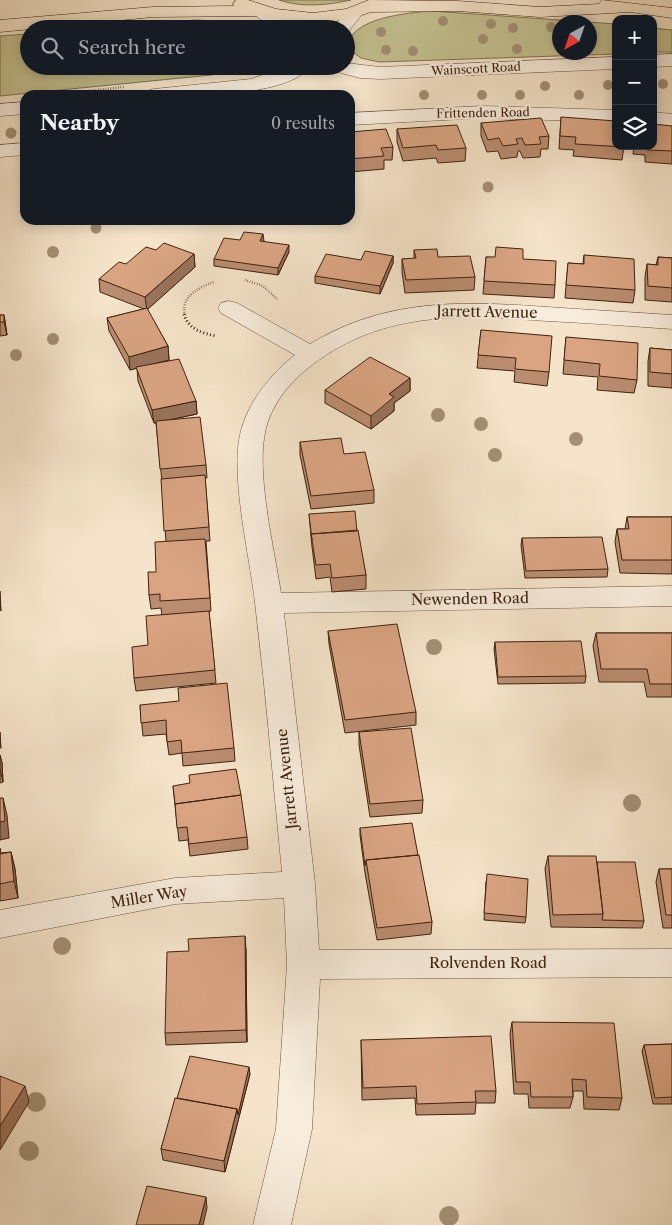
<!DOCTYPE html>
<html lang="en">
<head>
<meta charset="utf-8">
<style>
  body { margin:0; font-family:"Libre Caslon Text",serif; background:#20242c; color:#f1f3f6 }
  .controls { position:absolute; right:15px; top:15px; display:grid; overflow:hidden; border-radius:10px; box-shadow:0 2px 12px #0003 }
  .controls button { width:45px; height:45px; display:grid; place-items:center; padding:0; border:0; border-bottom:1px solid #363941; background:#171b24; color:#f1f3f6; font:25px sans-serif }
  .compass { position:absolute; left:552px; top:15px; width:45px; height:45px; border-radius:50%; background:#171b24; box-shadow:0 2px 12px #0003; rotate:220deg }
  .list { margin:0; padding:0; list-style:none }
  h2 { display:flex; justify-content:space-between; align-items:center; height:65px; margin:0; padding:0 20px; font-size:21px }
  h2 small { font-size:16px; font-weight:400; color:#9ea1a6 }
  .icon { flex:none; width:28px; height:28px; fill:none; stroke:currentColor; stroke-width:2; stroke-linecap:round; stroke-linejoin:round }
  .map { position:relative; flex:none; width:672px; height:1225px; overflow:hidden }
  .search { position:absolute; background:#171b24; box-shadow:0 2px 12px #0003; left:20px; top:20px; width:335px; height:55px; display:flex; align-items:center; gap:12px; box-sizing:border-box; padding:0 18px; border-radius:28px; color:#9ea1a6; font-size:19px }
  .panel { position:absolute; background:#171b24; box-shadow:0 2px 12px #0003; left:20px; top:90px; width:335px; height:135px; border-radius:15px }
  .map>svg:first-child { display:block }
</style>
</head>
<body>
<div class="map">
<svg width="672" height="1225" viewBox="0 0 672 1225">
  <rect width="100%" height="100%" fill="#f5e4ca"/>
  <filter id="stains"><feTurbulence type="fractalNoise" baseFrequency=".004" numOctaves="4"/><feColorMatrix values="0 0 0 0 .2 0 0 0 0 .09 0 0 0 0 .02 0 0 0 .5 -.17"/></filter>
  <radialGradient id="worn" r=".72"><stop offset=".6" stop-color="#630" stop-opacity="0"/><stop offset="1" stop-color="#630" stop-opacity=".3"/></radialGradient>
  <path fill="#c4c191" stroke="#827250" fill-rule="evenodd" d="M279,0H351C328,5 303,8 279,0Z
    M432,11L616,24V54L379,62L361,58L347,48C350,17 408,13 432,11ZM590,22V52H560V22Z
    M195,20L245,22L272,29H86Z
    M653,28L672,30V52H653Z
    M29,34V66H260L211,75L0,96V36Z"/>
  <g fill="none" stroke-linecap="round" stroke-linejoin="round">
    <defs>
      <path id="minor" d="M259,6L265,7L295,29H273L250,11L253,7Z
        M355,7L361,8L364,12L347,33L346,29H332L349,8Z
        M672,54V66L653,67V55Z
        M616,57V69L380,79L360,78L330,70L328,66H346V63L380,67Z
        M287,66H310C288,99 181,95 144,95L147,91L154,89L251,79Z
        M25,102V114L0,116V104Z
        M483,106L616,110V122L483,118L350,125V113Z
        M653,112L672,114V126L653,124Z
        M25,143V155L0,157V145Z
        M229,301L237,303L310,344C386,298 462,301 547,307C588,310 630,312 672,315V329C630,326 589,323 547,321C462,315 384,310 312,365C291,381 273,402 266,428C255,471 274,547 281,593L672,586V606L284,613L315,884L319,950L672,949V977L320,979L312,1129L291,1225H253L276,1129L287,965L284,898L175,904L0,938V910L175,878L282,872C273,782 266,693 255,603C250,556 228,470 242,427C251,398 272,373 295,355L221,313L218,308L221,303Z"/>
      <path id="major" d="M236,0H248L276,9L313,13L346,9L369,0L458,1L540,7L599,4L602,0L672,8V18L630,12L540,17L458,11L371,12L350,19L313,24L294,23L260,16L153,17L0,32V20L153,7L234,6L233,4Z"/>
    </defs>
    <use href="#minor" stroke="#6c523e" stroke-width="1"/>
    <use href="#major" stroke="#3f2210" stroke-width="1"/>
    <path stroke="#3f2210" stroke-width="2.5" stroke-dasharray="0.5 2" stroke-linecap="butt" d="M51,95L124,87
      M245,280L263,286L277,299
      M185,315C180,296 200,287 214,282"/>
    <path stroke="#3f2210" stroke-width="3" stroke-dasharray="1 2.5" stroke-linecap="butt" d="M184,314C188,329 202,333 216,336"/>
    <use href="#minor" fill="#f8eddd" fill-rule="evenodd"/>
    <use href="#major" fill="#f5e4ca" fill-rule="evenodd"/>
  </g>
  <g fill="#a38f75">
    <circle cx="443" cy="21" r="5"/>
    <circle cx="491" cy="24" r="5"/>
    <circle cx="551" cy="27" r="5"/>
    <circle cx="513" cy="28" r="5"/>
    <circle cx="381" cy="32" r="5"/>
    <circle cx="483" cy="39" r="5"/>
    <circle cx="517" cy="49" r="5"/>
    <circle cx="386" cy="50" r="5"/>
    <circle cx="413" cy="51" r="5"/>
    <circle cx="663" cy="84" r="5"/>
    <circle cx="608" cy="85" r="5"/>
    <circle cx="545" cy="86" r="5"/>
    <circle cx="424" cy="95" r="5"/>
    <circle cx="482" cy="95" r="5"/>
    <circle cx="520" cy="95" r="5"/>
    <circle cx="579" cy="95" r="5"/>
    <circle cx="11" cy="133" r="5.5"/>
    <circle cx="488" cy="187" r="5.5"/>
    <circle cx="96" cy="228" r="5.5"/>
    <circle cx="53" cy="252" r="6"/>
    <circle cx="53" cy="339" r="6"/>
    <circle cx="16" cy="355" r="6"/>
    <circle cx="438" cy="415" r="7"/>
    <circle cx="481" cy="424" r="7"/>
    <circle cx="576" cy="439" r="7"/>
    <circle cx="495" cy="455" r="7"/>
    <circle cx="434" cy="647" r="8"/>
    <circle cx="632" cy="803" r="9"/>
    <circle cx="62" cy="946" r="9"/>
    <circle cx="36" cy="1102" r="10"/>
    <circle cx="29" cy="1151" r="10"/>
    <circle cx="449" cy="1216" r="10"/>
  </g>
  <path fill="#bb8d70" stroke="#3f2210" d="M561,117L624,146L622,160L573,156L574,150L559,149Z
    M481,123L549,136L548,149H541L540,157L523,158L520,151H518L517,157L501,159L498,151L487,152L481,136Z
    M672,126V164L645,162V155L633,154L634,146H653Z
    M397,129L466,148L465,161L438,163L436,158L403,161L397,142Z
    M350,132L393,147L392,160H384V169L350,172Z
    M240,240L263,242L289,252L278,275L214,266V259Z
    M414,250L438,257L475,277L474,290L405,293L402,272V259H414Z
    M194,254L195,267L147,309L168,346L169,360L151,365L196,401L197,414L173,419L206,465L207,478H205L210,541H206L211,611H209L216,683L136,691L134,678L148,645L162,615L161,608L151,609L149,595L166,542L162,482L156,423H154L138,381L137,368L130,370L109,331L107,318L144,309L100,292L99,279L126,264Z
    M584,255L635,290L633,303L565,298L568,263L583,264Z
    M393,256V263L380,294L315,283V276L361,260Z
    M486,257L523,259L555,285L554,298L483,294Z
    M658,257L672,258V302L645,300V277L647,264L656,265Z
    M0,315H4L6,328L7,335L0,336Z
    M481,330L549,372L547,386L514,382L515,371L477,368Z
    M566,337L637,380L634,393L597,390L598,377L563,374Z
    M650,348L672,350V388L648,386V361Z
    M410,378V391L394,403V411L371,429L325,403V390Z
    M300,442L344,454L374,490V503L311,509L300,455Z
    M309,514L357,531L366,575V589L332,592L330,577L316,579L312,547Z
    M627,517H672V574L620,573L615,542L617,529H625Z
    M522,538L608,569L607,577L525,578L521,545Z
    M328,631L416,712V725L345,733L329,644Z
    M596,633H672V697H647L644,682H599L593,646Z
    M495,642L586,676L585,683L498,684L494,649Z
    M140,705L234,748L235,761L183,766L182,753L169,755L166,734L143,736Z
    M359,732L423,800L422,813L370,817L359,745Z
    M0,755L2,763L3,782L0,783Z
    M173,786L247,837L248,849L190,856L188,840L179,841Z
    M360,828L418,855L432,922L431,934L377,940L365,873L360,835Z
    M0,848L1,853L11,852L15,869L18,898L0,901Z
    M548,856L597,862L644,921L642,928L551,927L545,869Z
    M659,869H672V928H663L656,882Z
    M486,881L526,917L525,923L484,920Z
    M246,949L247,1042L166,1045L165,1033Z
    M512,1022L622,1098L619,1110L584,1109L583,1091H573V1097L570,1108H529L528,1094H514L510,1034Z
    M361,1040L496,1091L495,1103H476L475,1114L416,1115L415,1098L362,1100Z
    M672,1044V1104H653L642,1051L644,1045Z
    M250,1074L225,1172L163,1160L161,1149L177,1098Z"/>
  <path fill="#99735b" stroke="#3f2210" d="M263,234L264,241L260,248V241Z
    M289,245V252L278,275V268Z
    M194,254L195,267L147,310L145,297Z
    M393,256V263L380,294V286Z
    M4,315L6,328L7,335L4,322Z
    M168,346L169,360L130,370L129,357Z
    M410,378V391L394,403V411L371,429V416L389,394Z
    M196,401L197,414L154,423L152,410Z
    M0,591L1,611L0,605Z
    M0,732L1,748H0Z
    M0,755L2,763L3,782L0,769Z
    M3,798L7,815L9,838L0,840V822Z
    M11,852L15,869L18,898L14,881Z
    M245,936L246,949L247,1042L246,1030Z
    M249,1067L250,1074L225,1172L224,1161L237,1109Z
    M25,1086L29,1102L0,1150V1126Z
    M206,1197L207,1208L203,1225H199Z"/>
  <path fill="#daa482" stroke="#3f2210" d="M561,117L616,121V146H624V147L575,144L576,137L560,136Z
    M541,118L549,136L539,137L541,144L525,145L522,138L516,139L518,144L503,146L499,138L488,140L481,123Z
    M653,124L672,126V151L647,150V146H653Z
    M457,125L466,148L438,150L436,145L403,148L397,129Z
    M386,129L393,147L381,148L384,156L350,159V132Z
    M244,232L263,234L260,241L289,245L278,268L214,259L224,238L240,240Z
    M164,243L194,254L145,297L99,279L119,262L126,264L146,247L156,250Z
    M496,247L523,249V259L556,261L555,285L484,281L486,257H495Z
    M437,249L438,257L470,256L475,277L406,280L402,259L416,258L414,250Z
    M365,251L393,256L380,286L315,276L326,254L361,260Z
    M584,255L634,259L635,290L566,285L568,263L584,264Z
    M658,257L672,258V288L648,286L647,264L658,265Z
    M147,308L168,346L129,357L107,318Z
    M0,315H4V322H0Z
    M481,330L552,336L549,372L515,369L516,358L478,355Z
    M566,337L638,343L637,380L599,376L600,364L564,360Z
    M650,348L672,350V374L650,372Z
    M370,357L410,378L389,394L394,397L371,416L325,390Z
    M179,359L196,401L152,410L136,367Z
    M200,417L206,465L160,469L156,421Z
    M341,438L344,454L365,452L374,490L311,496L300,442Z
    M205,475L209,527L164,531L161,479Z
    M355,511L357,531L311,534L312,540L309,514Z
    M627,517H672V560H622L617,529H629Z
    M358,530L366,575L332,578L330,564L316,565L311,534Z
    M602,537L608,569L526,571L522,538Z
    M205,539L210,598L160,601V594L149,595L148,572H156L155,542Z
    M209,611L215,670L134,678L132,647L148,645L146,616Z
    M397,624L416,712L345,720L328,631Z
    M596,633H672V684H650L647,669H601Z
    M581,641L586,676L498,677L495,642Z
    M227,683L234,748L182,753L181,740L167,742L166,720L141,723L140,705L179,701L178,688Z
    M411,728L423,800L370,804L359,732Z
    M236,769L241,795L175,804L173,786L190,783L189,775Z
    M241,795L247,837L189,844L187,827L177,828L175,804Z
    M0,798H3L5,821L0,822Z
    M412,823L418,855L366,860L365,866L360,828Z
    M11,852L14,881L0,884V854Z
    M419,855L432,922L377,928L366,860Z
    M548,856H596L603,914L553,915Z
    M597,862H635L644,921L602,920L603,914Z
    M659,869H672V915H666Z
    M487,874L528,879L526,917L484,913Z
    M245,936L246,1030L165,1033L167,952L189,951L188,939Z
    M512,1022L614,1023L622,1098L587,1097L586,1080L572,1079L573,1097H531L530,1082H516Z
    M491,1036L496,1091H475L476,1102L417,1104L416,1086L363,1088L361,1040Z
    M672,1044V1097L655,1098L644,1045Z
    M190,1056L249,1067L238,1115L237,1109L177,1098Z
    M0,1076L25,1086L0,1126Z
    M175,1098L237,1109L224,1161L161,1149Z
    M147,1186L206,1197L199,1225H136Z"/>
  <g text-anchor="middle" stroke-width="4.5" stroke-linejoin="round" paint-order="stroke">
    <g font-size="12" fill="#3f2210" stroke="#f8eddd">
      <text transform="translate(476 69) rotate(-3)" y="4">Wainscott Road</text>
      <text transform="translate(483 113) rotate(-1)" y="4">Frittenden Road</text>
    </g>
    <g font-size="15" fill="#3f2210" stroke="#f8eddd">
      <text transform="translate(487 312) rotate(1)" y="5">Jarrett Avenue</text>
      <text transform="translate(470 599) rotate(-1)" y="5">Newenden Road</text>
      <text transform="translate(287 779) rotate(-96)" y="5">Jarrett Avenue</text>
      <text transform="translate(149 897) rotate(-9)" y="5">Miller Way</text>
      <text x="488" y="968">Rolvenden Road</text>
    </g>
  </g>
  <rect width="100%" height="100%" filter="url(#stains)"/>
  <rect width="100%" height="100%" fill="url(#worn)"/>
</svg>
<div class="controls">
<button>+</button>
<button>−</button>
<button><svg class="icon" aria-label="layers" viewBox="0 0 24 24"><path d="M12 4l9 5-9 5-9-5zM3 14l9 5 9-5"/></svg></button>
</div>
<svg class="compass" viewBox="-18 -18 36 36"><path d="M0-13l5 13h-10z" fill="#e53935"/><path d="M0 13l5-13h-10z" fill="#9ea1a6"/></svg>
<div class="search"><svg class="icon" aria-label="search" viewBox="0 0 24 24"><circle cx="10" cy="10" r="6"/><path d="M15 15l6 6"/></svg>Search here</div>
<section class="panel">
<h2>Nearby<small>0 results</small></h2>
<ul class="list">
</ul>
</section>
</div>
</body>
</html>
